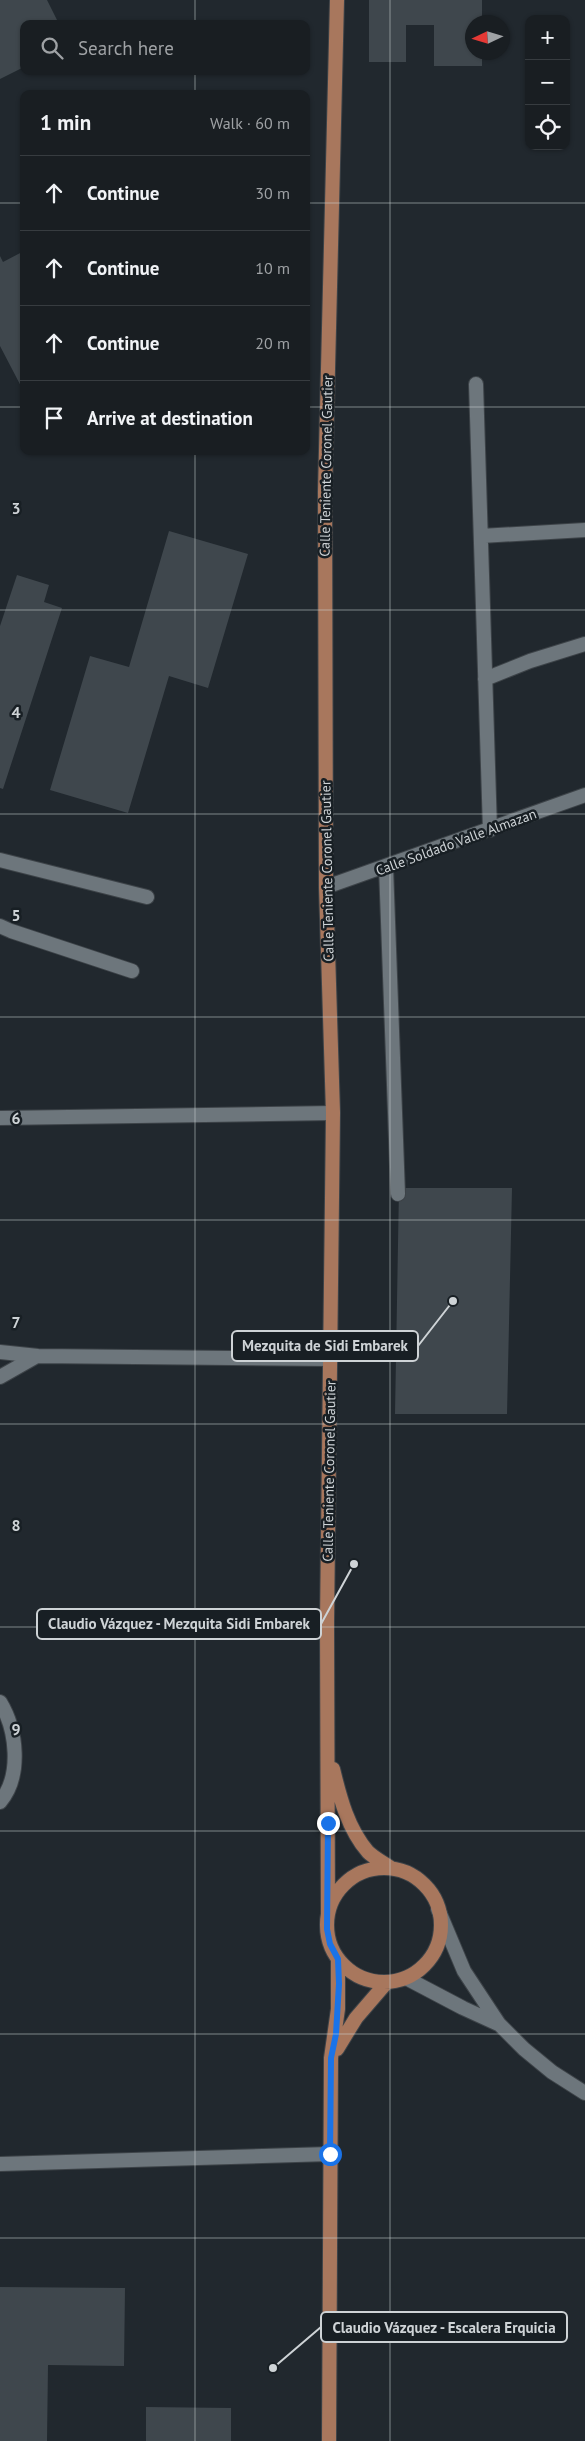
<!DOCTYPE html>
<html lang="en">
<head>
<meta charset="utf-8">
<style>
  body { margin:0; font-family:"PT Sans",sans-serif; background:#262b2f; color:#f1f3f6 }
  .controls { position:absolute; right:15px; top:15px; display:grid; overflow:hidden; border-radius:10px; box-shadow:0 1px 4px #0004 }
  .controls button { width:45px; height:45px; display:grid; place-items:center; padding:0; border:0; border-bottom:1px solid #373c40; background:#191e22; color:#f1f3f6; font:25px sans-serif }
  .compass { position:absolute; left:465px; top:15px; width:45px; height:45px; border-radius:50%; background:#191e22; box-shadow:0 1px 4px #0004; rotate:266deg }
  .stop { position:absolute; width:15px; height:15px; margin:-11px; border:4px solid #1a73e8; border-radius:50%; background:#fff }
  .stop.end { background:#1a73e8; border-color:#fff; box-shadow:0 1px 5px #0008 }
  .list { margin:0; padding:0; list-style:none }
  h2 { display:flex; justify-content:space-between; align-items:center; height:65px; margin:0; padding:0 20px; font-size:21px }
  h2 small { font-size:16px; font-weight:400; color:#9fa2a5 }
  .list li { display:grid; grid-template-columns:32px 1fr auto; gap:15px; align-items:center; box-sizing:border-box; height:75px; padding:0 20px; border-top:1px solid #373c40 }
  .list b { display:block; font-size:19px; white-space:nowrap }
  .list em { font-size:16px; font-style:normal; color:#9fa2a5 }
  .icon { flex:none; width:28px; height:28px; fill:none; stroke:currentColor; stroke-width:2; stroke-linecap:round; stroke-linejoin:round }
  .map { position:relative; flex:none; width:585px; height:2441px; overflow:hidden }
  .search { position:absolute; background:#191e22; box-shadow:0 1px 4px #0004; left:20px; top:20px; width:290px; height:55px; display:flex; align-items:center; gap:12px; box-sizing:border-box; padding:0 18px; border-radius:10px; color:#9fa2a5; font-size:19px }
  .panel { position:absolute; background:#191e22; box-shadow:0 1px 4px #0004; left:20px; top:90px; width:290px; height:365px; border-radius:10px }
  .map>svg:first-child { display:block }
</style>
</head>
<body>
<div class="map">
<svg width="585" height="2441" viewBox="0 0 585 2441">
  <rect width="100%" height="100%" fill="#21282e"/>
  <path fill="#3f474d" d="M0,0H47L59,24H24V67L0,79Z
    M369,0H482V22H472V52H482V66H434V25H406V62H369Z
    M24,251V392L0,346V256L3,262Z
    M169,531L248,554L208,688L169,676L128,813L50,790L90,656L129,667Z
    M17,575L49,585L44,602L62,608L3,789L0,788V626Z
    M399,1188H512L507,1414H395Z
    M0,2287L125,2288L124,2366L48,2365L47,2441H0Z
    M146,2407L231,2408V2441H146Z"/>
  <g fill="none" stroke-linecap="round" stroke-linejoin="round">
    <defs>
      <path id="service" d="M386,867L398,1194
        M0,2164L330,2154"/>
      <path id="minor" d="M476,384L490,830
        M481,536L585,530
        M485,679L530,661L585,644
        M0,860L147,897
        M326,887L585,795
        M0,926L11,931L132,971
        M0,1118L333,1113
        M0,1352L38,1356L331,1359
        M0,1377L37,1356
        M0,1702C17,1730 22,1776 0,1802"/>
      <path id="tertiary" d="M438,1909L464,1971L499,2024L524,2049L552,2072L585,2093
        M406,1978L463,2008L498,2024"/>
      <path id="primary" d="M333,1769C340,1798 348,1829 368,1852C374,1858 384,1863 391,1868
        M327 1925a57 57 0 1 1 114 0a57 57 0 1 1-114 0Z
        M328,1913L327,1623L333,1113L326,887L325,492L337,0
        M337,2049L356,2018L387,1982
        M329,2441L331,2058L338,2009V1959"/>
    </defs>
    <use href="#service" stroke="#3d4348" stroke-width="16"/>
    <use href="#minor" stroke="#3d4348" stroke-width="16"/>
    <use href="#tertiary" stroke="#3d4348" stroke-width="16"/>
    <use href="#primary" stroke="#3d4348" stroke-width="16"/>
    <use href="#service" stroke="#6d767c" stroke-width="14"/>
    <use href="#minor" stroke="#6d767c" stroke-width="14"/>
    <use href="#tertiary" stroke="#6d767c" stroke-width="14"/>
    <use href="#primary" stroke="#a8775d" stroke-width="14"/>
  </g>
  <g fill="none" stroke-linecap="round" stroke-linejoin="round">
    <path stroke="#1a73e8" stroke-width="6" d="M328,1823L327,1929L330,1944L338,1959L339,1984L336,2034L331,2058L330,2154"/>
  </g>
  <path fill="none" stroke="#ced3d6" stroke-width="1" stroke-opacity="0.55" d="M195,0V24M390,0V2441M195,71V94M0,203H24M306,203H585M0,407H24M306,407H585M195,451V2441M0,610H585M0,814H585M0,1017H585M0,1220H585M0,1424H585M0,1627H585M0,1831H585M0,2034H585M0,2238H585"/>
  <g text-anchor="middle" stroke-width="5" stroke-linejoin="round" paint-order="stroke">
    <g font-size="14" fill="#ced3d6" stroke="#181f24">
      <text transform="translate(326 466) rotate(-89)" y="5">Calle Teniente Coronel Gautier</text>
      <text transform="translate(456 842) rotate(-20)" y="5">Calle Soldado Valle Almazan</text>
      <text transform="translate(327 871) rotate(-91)" y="5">Calle Teniente Coronel Gautier</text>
      <text transform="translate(329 1471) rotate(-89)" y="5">Calle Teniente Coronel Gautier</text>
    </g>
  </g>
  <g font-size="16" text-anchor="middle" font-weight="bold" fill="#ced3d6" stroke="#181f24" stroke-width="5" stroke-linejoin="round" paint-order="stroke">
    <text x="16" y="514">3</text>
    <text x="16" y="718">4</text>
    <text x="16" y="921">5</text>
    <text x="16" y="1124">6</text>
    <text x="16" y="1328">7</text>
    <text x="16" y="1531">8</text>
    <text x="16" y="1735">9</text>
  </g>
  <path fill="none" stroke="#ced3d6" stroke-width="2" d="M453 1301L418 1346M354 1564L321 1624M273 2368L321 2327"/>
  <g fill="#ced3d6" stroke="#181f24" stroke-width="2">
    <circle cx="453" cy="1301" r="5"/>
    <circle cx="354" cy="1564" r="5"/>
    <circle cx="273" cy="2368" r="5"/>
  </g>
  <g fill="#181f24" stroke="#ced3d6" stroke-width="2">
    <rect x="232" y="1331" width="186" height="30" rx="5"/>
    <rect x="37" y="1609" width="284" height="30" rx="5"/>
    <rect x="321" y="2312" width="246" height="30" rx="5"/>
  </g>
  <g font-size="15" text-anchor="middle" font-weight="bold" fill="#ced3d6">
    <text x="325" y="1351">Mezquita de Sidi Embarek</text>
    <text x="179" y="1629">Claudio Vázquez - Mezquita Sidi Embarek</text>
    <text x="444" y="2333">Claudio Vázquez - Escalera Erquicia</text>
  </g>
</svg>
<div class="controls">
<button>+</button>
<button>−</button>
<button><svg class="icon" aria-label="locate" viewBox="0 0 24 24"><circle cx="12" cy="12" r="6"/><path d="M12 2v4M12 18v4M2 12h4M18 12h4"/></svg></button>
</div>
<svg class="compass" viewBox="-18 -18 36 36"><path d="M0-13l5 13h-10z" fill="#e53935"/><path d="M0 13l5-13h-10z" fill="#9fa2a5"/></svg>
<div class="stop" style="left:330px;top:2154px"></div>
<div class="stop end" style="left:328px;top:1823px"></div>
<div class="search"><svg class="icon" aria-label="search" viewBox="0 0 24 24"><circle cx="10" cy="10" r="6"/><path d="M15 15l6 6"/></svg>Search here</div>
<section class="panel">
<h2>1 min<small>Walk · 60 m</small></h2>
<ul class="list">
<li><svg class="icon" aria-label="ahead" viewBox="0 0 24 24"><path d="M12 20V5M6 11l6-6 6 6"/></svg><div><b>Continue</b></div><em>30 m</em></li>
<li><svg class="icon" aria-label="ahead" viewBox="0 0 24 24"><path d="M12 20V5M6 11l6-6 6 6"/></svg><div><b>Continue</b></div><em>10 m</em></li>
<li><svg class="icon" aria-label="ahead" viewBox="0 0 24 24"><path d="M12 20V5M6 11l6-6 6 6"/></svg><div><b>Continue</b></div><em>20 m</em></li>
<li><svg class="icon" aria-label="arrive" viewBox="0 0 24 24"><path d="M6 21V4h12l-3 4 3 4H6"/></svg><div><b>Arrive at destination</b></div></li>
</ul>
</section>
</div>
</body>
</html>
